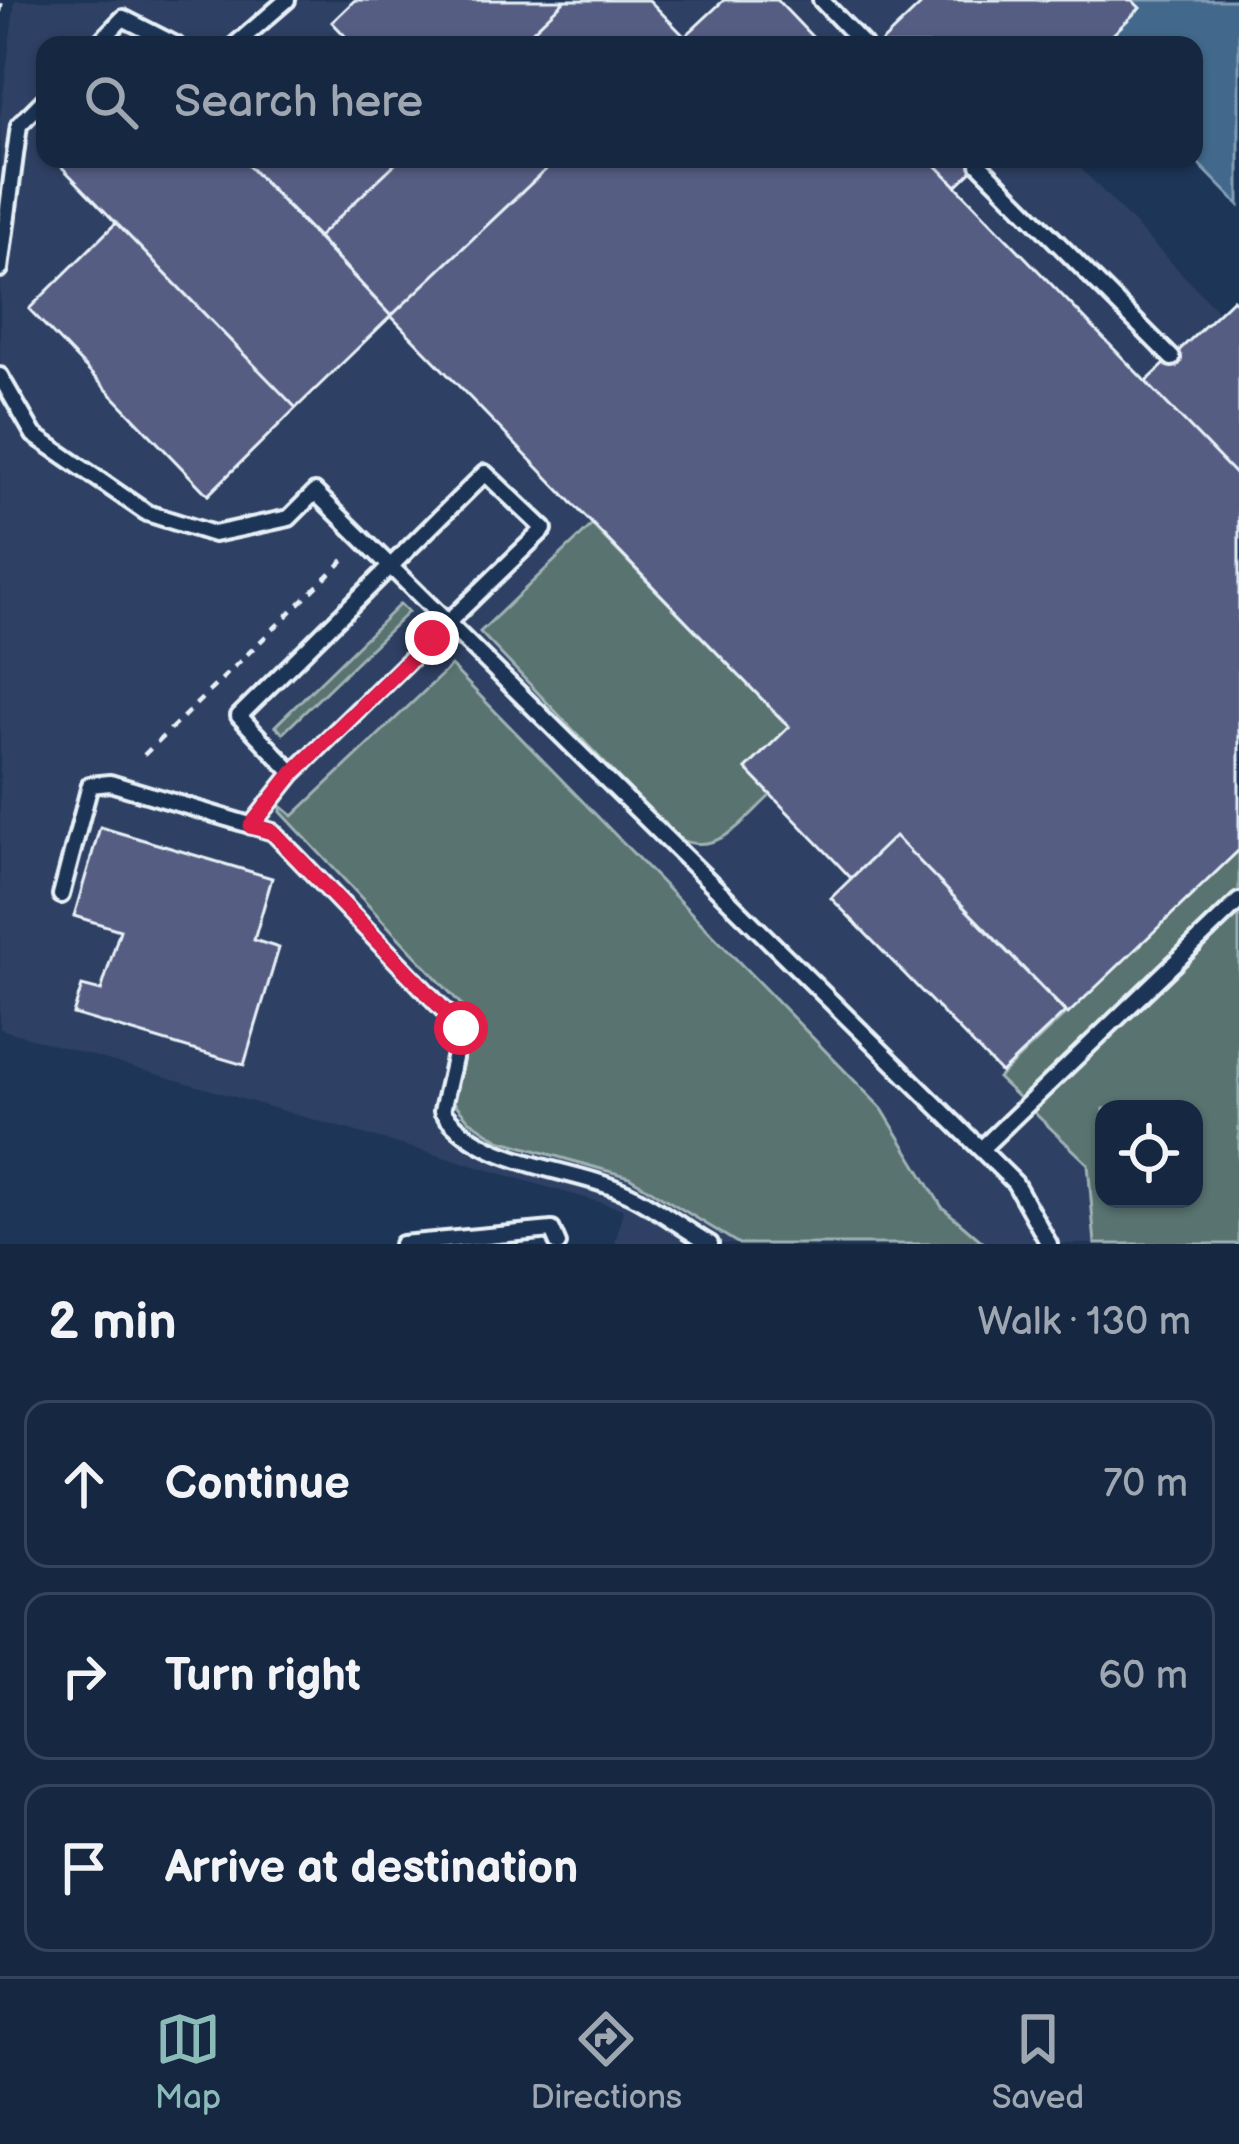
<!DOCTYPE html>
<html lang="en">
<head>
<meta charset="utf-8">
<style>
  body { margin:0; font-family:"Balsamiq Sans",sans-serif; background:#23344c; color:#f1f3f6 }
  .controls { position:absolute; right:36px; bottom:36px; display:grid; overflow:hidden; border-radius:24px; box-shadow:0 3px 9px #0004 }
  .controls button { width:108px; height:108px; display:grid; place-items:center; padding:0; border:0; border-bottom:3px solid #35445a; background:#162841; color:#f1f3f6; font:60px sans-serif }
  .stop { position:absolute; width:36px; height:36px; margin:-27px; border:9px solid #e11d48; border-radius:50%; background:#fff }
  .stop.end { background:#e11d48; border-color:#fff; box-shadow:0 3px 12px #0008 }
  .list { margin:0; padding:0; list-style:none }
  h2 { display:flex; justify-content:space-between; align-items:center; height:156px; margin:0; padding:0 48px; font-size:51px }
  h2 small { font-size:39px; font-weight:400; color:#9ea6b1 }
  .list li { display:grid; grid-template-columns:78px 1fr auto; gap:36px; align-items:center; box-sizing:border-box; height:168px; margin:0 24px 24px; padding:0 24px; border:3px solid #35445a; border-radius:24px }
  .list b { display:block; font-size:45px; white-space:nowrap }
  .list em { font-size:39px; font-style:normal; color:#9ea6b1 }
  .icon { flex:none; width:66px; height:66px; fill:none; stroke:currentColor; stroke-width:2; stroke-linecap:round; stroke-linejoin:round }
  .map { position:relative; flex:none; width:1239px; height:1244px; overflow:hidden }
  .search { position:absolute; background:#162841; box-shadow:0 3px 9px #0004; left:36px; right:36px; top:36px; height:132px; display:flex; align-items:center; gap:30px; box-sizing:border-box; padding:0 42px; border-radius:24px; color:#9ea6b1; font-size:45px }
  .sheet { height:732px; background:#162841 }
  nav { display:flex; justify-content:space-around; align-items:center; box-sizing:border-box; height:168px; border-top:3px solid #35445a; background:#162841; font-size:33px; color:#9ea6b1 }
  nav a { display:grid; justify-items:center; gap:6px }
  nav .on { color:#8bbbb9 }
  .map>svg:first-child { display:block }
</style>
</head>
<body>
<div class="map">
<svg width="1239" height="1244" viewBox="0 0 1239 1244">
  <rect width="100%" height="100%" fill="#1d3557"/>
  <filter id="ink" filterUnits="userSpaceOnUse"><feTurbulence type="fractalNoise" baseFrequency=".00833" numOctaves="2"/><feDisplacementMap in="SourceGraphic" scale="24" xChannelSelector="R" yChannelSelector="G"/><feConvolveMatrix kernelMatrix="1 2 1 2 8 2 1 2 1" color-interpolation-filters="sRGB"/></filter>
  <g filter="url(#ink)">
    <path fill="#2e4164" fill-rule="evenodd" d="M15,0H916L960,45H45V159H1072L1239,333V1244H615L623,1209L0,1029V118ZM1104,1109H1194V1199H1104Z"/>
    <path fill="#587370" stroke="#a0b2b4" stroke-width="3" fill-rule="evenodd" d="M592,525L789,727L746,769L771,795C742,821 718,858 676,838L480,632Z
      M400,604L408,612L283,733L275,726Z
      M451,666L882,1109L942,1207L985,1244H739L629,1177L499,1140L469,1120L451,1099L470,1014L281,812V806L293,816Z
      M1239,850V1244H1095L1088,1164L998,1078ZM1104,1109H1194V1199H1104Z"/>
    <path fill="#43698b" stroke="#859fb7" stroke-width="3" d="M1045,0H1239V205L1194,159V45H1086Z"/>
    <path fill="#575d83" stroke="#e8f1f8" stroke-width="3" d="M355,0H565L518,45H344L349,40L332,22Z
      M565,0H649L685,37L676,45H518Z
      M724,0H777L820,45H676Z
      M926,0H1132L1140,8L1102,45H879Z
      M54,159H242L391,316L296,408Z
      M242,159H400L318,237Z
      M400,159H557L391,316L318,237Z
      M557,159H930L1239,478V850L1068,1014L895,836L851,878L835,861L746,769L789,727L391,316Z
      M930,159H984L956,186Z
      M116,223L296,408L208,495L29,309Z
      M1233,299L1239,306V478L1146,382Z
      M100,827L272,878L254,940L279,948L244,1065L73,1014L82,986L101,991L120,930L74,916Z
      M895,836L1065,1012L1001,1073L831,898Z"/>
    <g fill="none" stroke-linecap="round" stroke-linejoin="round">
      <defs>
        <path id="lane" d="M821,0L864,45
          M97,45L123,18L176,45
          M235,45L287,0
          M979,164L1172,358
          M0,269L19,125L45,99
          M0,376L34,435L147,513L214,534L289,518L315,492L1015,1183L1049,1244
          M251,826L293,773L544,529L485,473L239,716L293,773
          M61,895L90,785L110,783L273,832L461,1028L442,1111C486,1169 567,1165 629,1194C657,1208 683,1228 710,1244
          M981,1149L1239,901
          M402,1244L552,1230L558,1244"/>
      </defs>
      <use href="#lane" stroke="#e8f1f8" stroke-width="22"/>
      <path stroke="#e8f1f8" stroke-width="4.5" stroke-dasharray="9 9" stroke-linecap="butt" d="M0,12L2,0
        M144,755L348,556"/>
      <use href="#lane" stroke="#1d3557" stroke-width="14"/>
    </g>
  </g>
  <g fill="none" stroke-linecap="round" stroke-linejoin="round" filter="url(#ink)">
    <path stroke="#e11d48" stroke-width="15" d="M432,638L293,773L251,826L273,832L461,1028"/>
  </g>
</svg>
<div class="controls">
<button><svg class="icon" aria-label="locate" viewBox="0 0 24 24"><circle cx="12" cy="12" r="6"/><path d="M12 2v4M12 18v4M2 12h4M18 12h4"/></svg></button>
</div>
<div class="stop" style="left:461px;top:1028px"></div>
<div class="stop end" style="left:432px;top:638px"></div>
<div class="search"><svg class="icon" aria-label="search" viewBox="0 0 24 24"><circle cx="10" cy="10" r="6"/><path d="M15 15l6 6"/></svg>Search here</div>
</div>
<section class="sheet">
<h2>2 min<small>Walk · 130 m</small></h2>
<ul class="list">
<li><svg class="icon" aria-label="ahead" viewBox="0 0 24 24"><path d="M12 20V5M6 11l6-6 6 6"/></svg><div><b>Continue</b></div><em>70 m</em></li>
<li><svg class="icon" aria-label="right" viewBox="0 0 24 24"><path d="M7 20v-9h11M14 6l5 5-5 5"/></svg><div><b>Turn right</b></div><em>60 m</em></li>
<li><svg class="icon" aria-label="arrive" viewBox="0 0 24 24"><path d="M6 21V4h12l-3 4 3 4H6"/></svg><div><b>Arrive at destination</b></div></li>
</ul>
</section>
<nav>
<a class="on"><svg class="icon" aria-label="map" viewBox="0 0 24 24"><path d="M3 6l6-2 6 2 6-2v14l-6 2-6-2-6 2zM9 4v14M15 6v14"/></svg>Map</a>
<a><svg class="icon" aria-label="directions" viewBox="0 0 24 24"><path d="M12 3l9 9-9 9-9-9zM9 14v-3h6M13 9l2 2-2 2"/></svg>Directions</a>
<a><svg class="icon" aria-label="saved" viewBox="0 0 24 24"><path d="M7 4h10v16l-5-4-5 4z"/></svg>Saved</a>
</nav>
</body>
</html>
